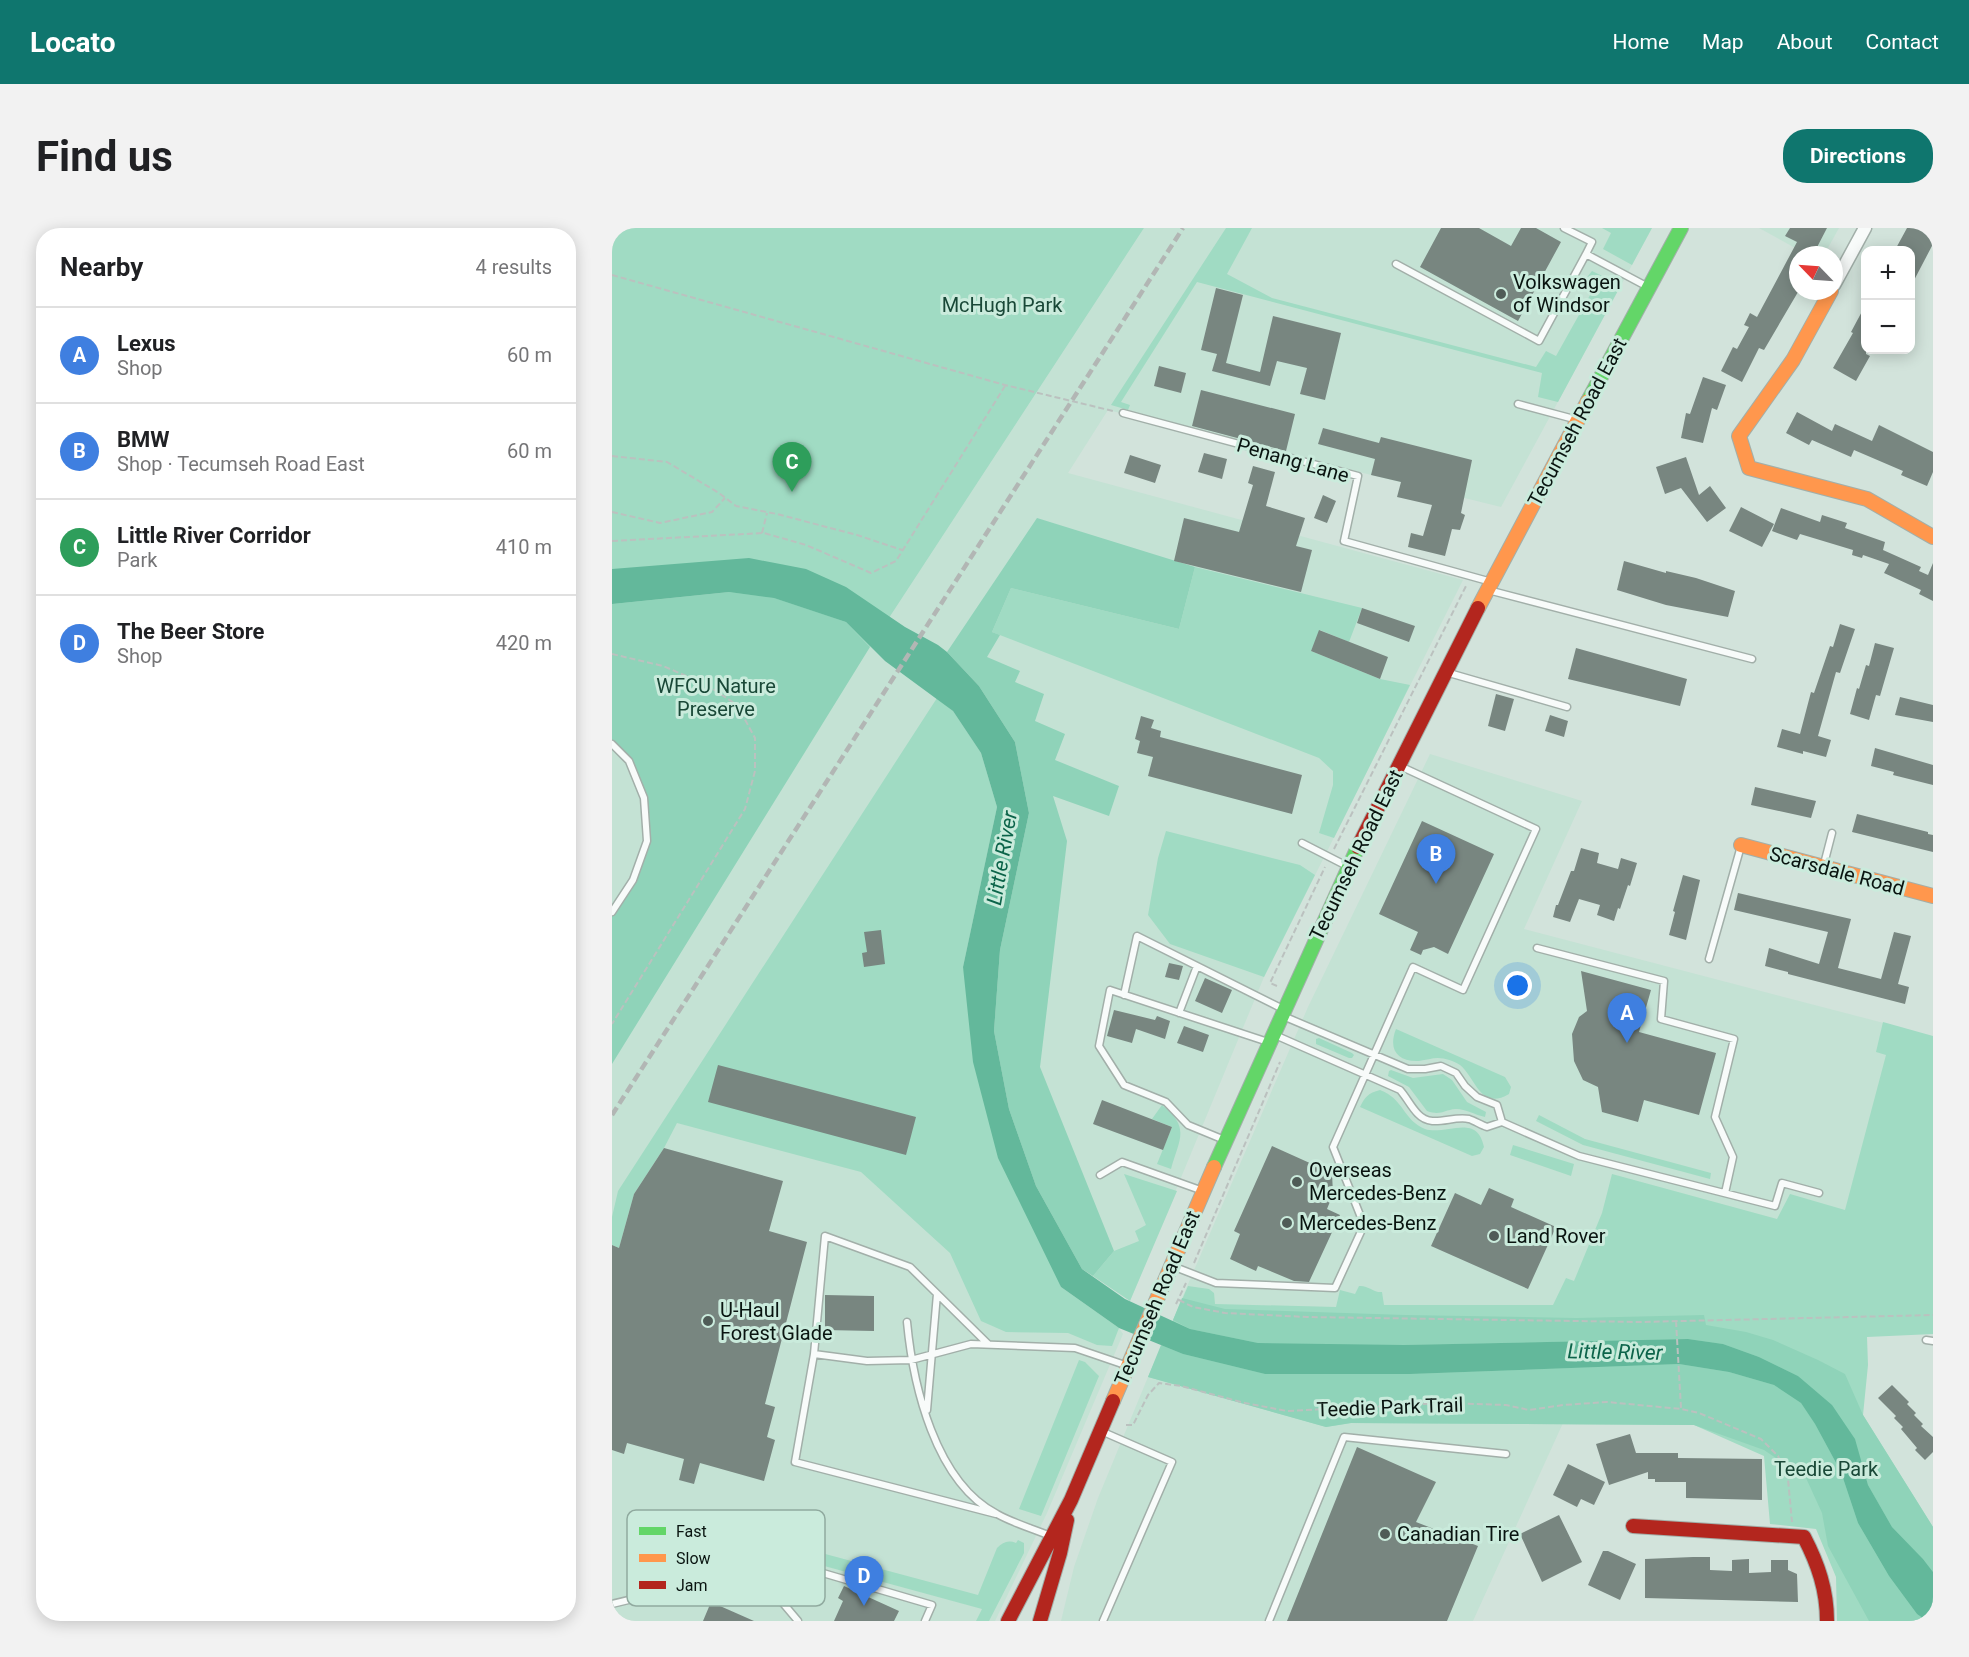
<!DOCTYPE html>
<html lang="en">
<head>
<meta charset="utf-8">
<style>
  body { margin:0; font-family:Roboto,sans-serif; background:#f2f2f2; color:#202124 }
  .controls { position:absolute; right:18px; top:18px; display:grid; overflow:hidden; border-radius:12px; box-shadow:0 3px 15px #0003 }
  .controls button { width:54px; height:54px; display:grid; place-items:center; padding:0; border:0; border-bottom:2px solid #e0e0e0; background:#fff; color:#202124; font:30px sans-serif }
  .compass { position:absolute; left:1177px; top:18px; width:54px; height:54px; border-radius:50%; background:#fff; box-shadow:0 3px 15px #0003; rotate:295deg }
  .you { position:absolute; left:906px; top:758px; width:21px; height:21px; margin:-15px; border:4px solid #fff; border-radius:50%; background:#1a73e8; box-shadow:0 0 0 9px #1a73e833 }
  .badge { display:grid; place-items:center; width:39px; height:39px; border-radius:50%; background:#0f766e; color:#fff; font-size:20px; font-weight:700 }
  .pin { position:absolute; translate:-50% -50px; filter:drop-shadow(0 2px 3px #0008) }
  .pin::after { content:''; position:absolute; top:32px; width:21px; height:18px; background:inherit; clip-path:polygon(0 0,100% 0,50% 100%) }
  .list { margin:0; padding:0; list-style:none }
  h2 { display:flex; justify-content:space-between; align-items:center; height:78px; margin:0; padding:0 24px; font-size:26px }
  h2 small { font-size:20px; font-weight:400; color:#757577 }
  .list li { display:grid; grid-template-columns:39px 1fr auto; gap:18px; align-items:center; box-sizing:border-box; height:96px; padding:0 24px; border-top:2px solid #e0e0e0 }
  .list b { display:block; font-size:22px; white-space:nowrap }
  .list p { margin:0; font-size:20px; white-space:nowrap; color:#757577 }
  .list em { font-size:20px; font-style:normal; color:#757577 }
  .map { position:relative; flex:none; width:1321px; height:1393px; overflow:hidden; border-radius:24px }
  header { display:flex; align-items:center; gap:36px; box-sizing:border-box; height:84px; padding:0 30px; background:#0f766e; color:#fff }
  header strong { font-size:28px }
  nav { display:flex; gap:33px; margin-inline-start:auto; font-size:21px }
  .intro { display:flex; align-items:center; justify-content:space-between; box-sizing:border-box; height:144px; padding:0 36px }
  h1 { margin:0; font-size:42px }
  .button { padding:15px 27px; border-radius:24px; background:#0f766e; color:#fff; font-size:21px; font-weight:700 }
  main { display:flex; gap:36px; padding:0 36px }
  aside { flex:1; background:#fff; border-radius:24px; box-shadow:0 3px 15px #0003 }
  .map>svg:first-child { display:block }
</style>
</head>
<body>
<header>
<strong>Locato</strong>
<nav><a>Home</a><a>Map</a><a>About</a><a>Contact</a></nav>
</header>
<div class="intro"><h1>Find us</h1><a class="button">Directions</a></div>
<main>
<aside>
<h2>Nearby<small>4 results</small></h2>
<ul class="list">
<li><span class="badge" style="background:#3f7fe0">A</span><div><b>Lexus</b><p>Shop</p></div><em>60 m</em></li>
<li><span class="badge" style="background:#3f7fe0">B</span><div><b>BMW</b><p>Shop · Tecumseh Road East</p></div><em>60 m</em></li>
<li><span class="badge" style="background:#2e9e5b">C</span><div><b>Little River Corridor</b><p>Park</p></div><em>410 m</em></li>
<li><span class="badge" style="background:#3f7fe0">D</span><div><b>The Beer Store</b><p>Shop</p></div><em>420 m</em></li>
</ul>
</aside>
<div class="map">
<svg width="1321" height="1393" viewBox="0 0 1321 1393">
  <rect width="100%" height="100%" fill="#d2e3db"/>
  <path fill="#c4e2d4" d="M532,0H1040L889,279L496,182L456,245L851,352L652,749L518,1073L470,1041L424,958L397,881L382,803L388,722L417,585L403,514L367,458L335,424L308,457L341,483L369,525L385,579L351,739L361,834L386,930L449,1059L507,1100L511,1106L435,1285L383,1393H0V376L117,364L162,370L234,394L258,419Z
    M1147,0H1227L1212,27H1196Z
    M818,526L970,573L912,701L1287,799L1223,1080L613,1081L570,1070L696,779Z
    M536,1149L714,1199L739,1195H951L861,1393H449L462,1339L486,1270Z"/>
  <path fill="#a0dbc3" d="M0,0H532L258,419L234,394L117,364L0,376Z
    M614,0H640L615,46L660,70L924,139L934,123L944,128L982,60L972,53L980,43L1009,57L946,174L926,169L930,145L585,54L509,174L518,177L516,182L499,177Z
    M990,0H1040L1020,37L991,21L999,5Z
    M583,339L750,380L737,414L708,402L699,423L768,451L798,457L722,610L707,605L721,557V543L707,530L380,404L399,360L567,401Z
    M325,470L341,483L369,525L385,579L351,739L449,1059L507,1100L500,1118L485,1117L456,1105L394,1104L369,1093L338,1025L249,944L65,895L52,920L22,966L7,1020L0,1017V989L6,963Z
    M554,603L688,637L703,647L652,749L558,716L536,687L546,630Z
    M1271,794L1321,808V1106L1255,1109L1256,1137L1251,1187L1321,1299V1393H1225L1224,1349L1204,1301L1158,1296L1152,1228L1082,1197L739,1195L714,1199L536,1149L576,1058L597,1061L602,1065L603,1076L724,1079L728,1062L743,1066L747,1058C756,1057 762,1065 770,1064L772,1077H941L954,1050L962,1053L990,985L1000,946L1165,991L1178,966L1233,982L1274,827L1264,824Z
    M784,801L893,849L899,859L897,866C868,883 864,850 848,837C842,833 833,830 826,830C820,830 814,832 807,833C785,834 776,821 784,801Z
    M707,810L740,825L742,827L740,830H737L704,816V811Z
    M779,842L801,850L831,846L840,852L855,874L874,884L873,889C863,887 854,881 844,881C831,882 829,888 815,883L797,859L776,848L777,843Z
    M768,862C791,870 792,893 813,901C834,908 865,884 872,919L868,926L860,928L748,879C753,869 756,865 768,862Z
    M550,877C579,900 567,911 559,941L545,936L560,899L540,891Z
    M927,887L973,911L1099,945L1098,951L971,917L924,893Z
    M901,917L962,936L959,948L898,927Z
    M512,946L565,963L518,1073L481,1048L502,1023L527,1013L523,1003L534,997Z
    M467,1132L473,1134L487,1148L429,1288L407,1281Z
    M135,1305L366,1367L385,1320C391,1314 396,1312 404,1315L406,1312L412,1315V1325L377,1393H364L370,1381L132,1316Z"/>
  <path fill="#8fd3b9" d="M425,290L583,339L567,401L399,360L380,404L388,407L375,429L408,443L403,454L432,466L423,493L453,506L443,532L507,558L497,588L441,568L455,613L428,839L502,1023L481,1048L470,1041L424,958L397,881L382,803L388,722L417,585L403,514L367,458L335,424Z
    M117,364L162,370L234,394L258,419L0,836V684L21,652L35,613L32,570L17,533L0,516V376Z
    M570,1070L613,1081L793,1087L964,1090L1092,1087L1094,1097L1134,1104L1161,1112L1206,1132L1233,1146L1251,1187L1321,1299V1344L1311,1331L1280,1299L1256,1257L1242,1211L1186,1148L1147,1129L1111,1116L1076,1111L792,1117H673L646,1115L578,1101L561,1092Z
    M549,1117L571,1126L653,1146H798L1067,1136L1117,1144L1162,1157L1189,1175L1203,1196L1229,1244L1246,1295L1277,1348L1305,1386L1315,1393H1257L1216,1318L1210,1285L1194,1250L1152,1222L1082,1197L739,1195L714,1199L536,1149Z"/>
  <path fill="#63b89b" d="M137,330L194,341L234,359L293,399L326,417L335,424L367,458L403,514L417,585L388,722L382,803L397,881L424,958L470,1041L513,1071L578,1101L646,1115L792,1117L1076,1111L1111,1116L1147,1129L1186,1148L1220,1177L1243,1211L1256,1257L1280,1299L1311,1331L1321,1344V1393H1315L1305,1386L1277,1348L1246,1295L1229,1244L1203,1196L1189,1175L1162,1157L1117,1144L1067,1136L798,1146H653L571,1126L507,1100L449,1059L386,930L361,834L351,739L385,579L369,525L341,483L273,433L234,394L162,370L117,364L0,376V341Z"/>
  <path fill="#788680" d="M829,0H867L899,18L909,0H924L949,14L906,93L808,39Z
    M1178,0H1215L1201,27H1186V64L1152,122L1147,120L1130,154L1109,143L1121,119L1125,121L1137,99L1132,97L1138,85L1145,89L1185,14L1173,8Z
    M1295,0H1321V16L1299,58V22H1283Z
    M604,60L631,67L614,135L648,144L661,88L729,105L713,172L688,166L695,140L665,133L658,158L600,143L605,126L589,122Z
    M1254,76V126L1258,128L1244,153L1221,140L1241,105L1239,104Z
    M547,138L574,145L569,165L542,158Z
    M1091,149L1114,157L1105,182L1100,180L1091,215L1069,210L1074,185L1078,186Z
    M589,162L683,186L674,223L580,198Z
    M1185,184L1220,203L1223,196L1260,213L1267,197L1321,224V244L1315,258L1289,247L1291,243L1242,222L1239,229L1200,212L1197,217L1174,205Z
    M711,200L767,215L769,209L860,232L849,285L853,287L848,302L840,301L833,328L796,319L799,305L811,308L820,277L785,269L789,254L759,247L763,231L706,216Z
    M592,225L615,231L610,251L586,244Z
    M518,227L549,237L543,255L512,245Z
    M1074,229L1087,267L1098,258L1114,280L1095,294L1069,260L1053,266L1044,239Z
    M641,238L663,244L654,278L693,290L684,318L700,322L689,364L562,333L572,290L627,304L641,257L636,255Z
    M711,267L724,273L715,295L702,290Z
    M1129,279L1162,296L1150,319L1117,303Z
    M1169,280L1208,294L1210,287L1235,295L1233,300L1273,314L1271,322L1309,339L1307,343L1316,347L1321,335V373L1307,366L1309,362L1272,345L1277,336L1251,327L1250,330L1240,327L1241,322L1188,306L1185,312L1160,303Z
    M1012,333L1054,345V343L1084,350L1123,363L1116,389L1054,377L1005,362Z
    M750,380L803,398L797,414L745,395Z
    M1228,396L1243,401L1228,445L1224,444L1206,508L1219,512L1214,529L1191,523V526L1165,519L1170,501L1188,506L1199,464L1202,465L1218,418L1221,419Z
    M707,402L776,429L768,451L699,423Z
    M1263,415L1282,420L1268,468L1264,467L1257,492L1238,486L1245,460L1247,461L1254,437L1257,438Z
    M964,420L1075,451L1068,478L956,451Z
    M884,466L902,471L893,503L876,498Z
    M1288,469L1321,477V494L1283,487Z
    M938,487L956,493L952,509L933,503Z
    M529,488L542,492L539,500L549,503L548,509L690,547L680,586L536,548L541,529L525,525L528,513L523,511Z
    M1263,520L1321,537V557L1281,547L1282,544L1259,538Z
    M1143,559L1204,573L1199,590L1139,577Z
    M1245,586L1316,604V606L1321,607V624L1240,604Z
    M810,593L882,626L836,726L822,719L811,722L809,727L798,722L806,704L767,686Z
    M969,620L987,625L985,635L1006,641L1009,630L1025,635L1018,658L1016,657L1008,681L1006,680L1002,693L985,687L988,677L967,671L958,694L941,689L944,677H946L959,643H962Z
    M1071,647L1088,652L1074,712L1057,707L1063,684L1061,683Z
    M1126,665L1239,691L1226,740L1269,751L1282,704L1299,708L1286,756L1297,759L1293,776L1176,746V744L1153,738L1157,720L1207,736L1216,704L1122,682Z
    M269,702L273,736L252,739L250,725L255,724L252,704Z
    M557,735L571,738L567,752L553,749Z
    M969,743L1039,762L1027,804L1104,825L1087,887L1032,872L1026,894L990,884L986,859L971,852L962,833L960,806L967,789L975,783Z
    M593,750L620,762L610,785L583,773Z
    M502,782L543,792L545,788L558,793L553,811L524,801L520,815L495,808Z
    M572,798L597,807L591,824L565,815Z
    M106,837L304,889L294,927L96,874Z
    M490,872L560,899L551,922L481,896Z
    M660,918L720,945L721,966L715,981L728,987L697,1054L682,1053L646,1038L644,1043L618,1031L628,1006L622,1003Z
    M52,920L171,953L157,1003L195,1014L153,1176L163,1179L155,1209L163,1212L152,1253L88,1235L82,1256L67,1252L72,1231L15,1215L12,1226L0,1222V1017L7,1020L22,966Z
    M877,960L902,971L899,979L944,999L916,1061L819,1018L843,965L869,977Z
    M213,1067L262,1068V1103L213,1102Z
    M1280,1157L1297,1174L1295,1176L1304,1185L1302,1187L1311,1196L1309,1198L1321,1209V1224L1313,1232L1303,1222L1305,1220L1289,1201L1291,1199L1282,1190L1284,1188L1266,1170Z
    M1018,1206L1024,1225H1066V1230L1150,1231V1272L1074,1270V1254H1043V1251H1036V1244L997,1257L984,1216Z
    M745,1219L824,1254L804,1294L866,1318L835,1393H675Z
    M956,1236L993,1254L982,1277L969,1271L965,1279L941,1267Z
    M947,1287L970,1334L930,1354L908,1306Z
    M991,1323H996L1024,1336L1008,1372L976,1357Z
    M1081,1329H1098V1342L1120,1343V1332L1137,1331V1345L1159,1344V1332H1176V1342L1185,1346L1186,1374L1033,1370V1331Z
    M232,1358L287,1383L282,1393H222L231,1373L226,1370Z
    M99,1374L142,1393H91Z"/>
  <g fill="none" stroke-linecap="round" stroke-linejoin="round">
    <defs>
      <path id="lane" d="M952,0L980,14L974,26
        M784,36L927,113L974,26L1036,59
        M906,176L962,191
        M511,185L746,248L732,313L876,353
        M876,362L1140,431
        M837,445L955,479
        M0,516L17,533L32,570L35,613L21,652L0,684
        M690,615L733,637
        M1212,636L1220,605
        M925,720L1052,753L1049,791L1122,811L1103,889L1121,929L1113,965
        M1097,731L1129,618
        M512,767L525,708L671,781
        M567,785L585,738
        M671,788L796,841H813L829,838L844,845L853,858L865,869L885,877L890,894
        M663,807L788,862C795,870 799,879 806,886C820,901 840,887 857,891C863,893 869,897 875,899L890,894L967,928L1163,978L1170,955L1207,965
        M610,911L576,897L554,874L512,857L487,818L498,762L656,814
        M488,947L510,934L591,963
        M563,1039L604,1055L723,1060L752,997L721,919L801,739L851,762L924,601L790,539
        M295,1094C301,1157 323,1254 385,1286C401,1295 419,1300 436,1307
        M1314,1112L1321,1113
        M202,1126L213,1008L298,1039L376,1116
        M315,1182L325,1066
        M489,1203L560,1234L491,1393
        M384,1286L183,1234L202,1126L255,1133L299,1132L359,1116L463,1120L513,1137
        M170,1374L187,1338L320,1377L313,1393
        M0,1376L112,1349L170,1374L186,1393
        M657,1393L732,1209L894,1226"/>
      <path id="street" d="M1222,57L1253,0"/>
      <path id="fast" d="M976,173L1069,0
        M602,939L746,619"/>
      <path id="slow" d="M1219,63L1181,132L1127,208L1137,240L1255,271L1321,309
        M866,380L976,173
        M1129,617L1321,668
        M501,1173L602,939"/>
      <path id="jam" d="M746,619L866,380
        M1021,1298L1192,1309C1206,1336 1215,1362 1215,1393
        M396,1393L459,1272L501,1173
        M428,1393L448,1325L455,1292"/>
    </defs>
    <use href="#lane" stroke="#a2afa9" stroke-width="9"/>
    <use href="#street" stroke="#a2afa9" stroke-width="15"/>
    <use href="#fast" stroke="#a2afa9" stroke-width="16"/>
    <use href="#slow" stroke="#a2afa9" stroke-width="16"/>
    <use href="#jam" stroke="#a2afa9" stroke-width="16"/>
    <path stroke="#bbc1bf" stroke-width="2" stroke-dasharray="6 3" stroke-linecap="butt" d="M0,47L393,157L501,183
      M0,228L55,234L107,265L124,278L165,286L245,307L290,322
      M0,284L48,295L100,284L113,270
      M150,305L155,285
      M0,313L152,305L194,317L259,345L284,333L393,158
      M0,426L51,438L95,457L125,477L143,510V543L133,581L0,796
      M722,621L854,358
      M665,758L658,755L713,639
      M582,1035L668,834
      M567,1072L581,1079L613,1085L695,1089L1029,1094L1321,1087
      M564,1076L574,1055
      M1064,1093L1069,1180
      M514,1197H521L536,1167L547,1155L569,1158L633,1175L675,1183L833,1175L894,1177L917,1182L951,1177L995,1174L1069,1181L1087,1185L1149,1211L1166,1228L1176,1251L1180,1294"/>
    <use href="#lane" stroke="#f8fbfa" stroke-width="6"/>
    <use href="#street" stroke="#f8fbfa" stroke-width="12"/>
    <use href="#fast" stroke="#63d668" stroke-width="14"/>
    <use href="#slow" stroke="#ff974d" stroke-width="14"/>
    <use href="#jam" stroke="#b3261e" stroke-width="14"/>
    <path stroke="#b2b6b4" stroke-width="4.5" stroke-dasharray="9 4.5" stroke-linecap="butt" d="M0,887L571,0"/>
  </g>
  <g fill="#4f5c57" stroke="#caebdc" stroke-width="2">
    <circle cx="889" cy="66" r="6"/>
    <circle cx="685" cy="954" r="6"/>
    <circle cx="675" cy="995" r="6"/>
    <circle cx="882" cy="1008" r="6"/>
    <circle cx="96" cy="1093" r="6"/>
    <circle cx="773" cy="1306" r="6"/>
  </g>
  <g text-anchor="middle" stroke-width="6" stroke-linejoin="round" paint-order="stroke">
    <g font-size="20" fill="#091410" stroke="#caebdc" text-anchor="start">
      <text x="901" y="61">Volkswagen<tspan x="901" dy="23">of Windsor</tspan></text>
      <text x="697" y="949">Overseas<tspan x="697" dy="23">Mercedes-Benz</tspan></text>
      <text x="687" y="1002">Mercedes-Benz</text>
      <text x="894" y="1015">Land Rover</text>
      <text x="108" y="1089">U-Haul<tspan x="108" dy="23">Forest Glade</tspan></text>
      <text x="785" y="1313">Canadian Tire</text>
    </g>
    <g font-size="20" fill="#194837" stroke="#caebdc">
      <text x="390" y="84">McHugh Park</text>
      <text x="104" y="465">WFCU Nature<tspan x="104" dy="23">Preserve</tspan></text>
      <text x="1214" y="1248">Teedie Park</text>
    </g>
    <g font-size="20" fill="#091410" stroke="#caebdc">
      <text transform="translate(965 194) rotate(-62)" y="7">Tecumseh Road East</text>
      <text transform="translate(681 232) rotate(16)" y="7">Penang Lane</text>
      <text transform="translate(744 627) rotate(-64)" y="7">Tecumseh Road East</text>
      <text transform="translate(1225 643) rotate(15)" y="7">Scarsdale Road</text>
      <text transform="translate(545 1070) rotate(-67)" y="7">Tecumseh Road East</text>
      <text transform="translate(778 1179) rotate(-2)" y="7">Teedie Park Trail</text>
    </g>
    <g font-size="21" font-style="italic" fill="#0c644a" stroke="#caebdc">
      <text transform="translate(390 630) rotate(-80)" y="7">Little River</text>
      <text transform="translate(1003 1124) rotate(1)" y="7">Little River</text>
    </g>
  </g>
  <rect x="15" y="1282" width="198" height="96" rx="9" fill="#caebdc" stroke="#90aa9f" stroke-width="1.5"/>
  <rect x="27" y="1299" width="27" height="8" fill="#63d668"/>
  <rect x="27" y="1326" width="27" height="8" fill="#ff974d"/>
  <rect x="27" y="1353" width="27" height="8" fill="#b3261e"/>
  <g font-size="16" fill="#091410">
    <text x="64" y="1309">Fast</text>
    <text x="64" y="1336">Slow</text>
    <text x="64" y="1363">Jam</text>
  </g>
</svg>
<div class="controls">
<button>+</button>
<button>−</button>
</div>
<svg class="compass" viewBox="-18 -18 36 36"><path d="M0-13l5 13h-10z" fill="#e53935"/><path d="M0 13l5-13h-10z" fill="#757577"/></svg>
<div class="you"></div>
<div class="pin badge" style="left:1015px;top:815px;background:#3f7fe0">A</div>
<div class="pin badge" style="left:824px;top:656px;background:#3f7fe0">B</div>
<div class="pin badge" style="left:180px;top:264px;background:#2e9e5b">C</div>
<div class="pin badge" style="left:252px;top:1378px;background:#3f7fe0">D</div>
</div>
</main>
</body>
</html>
